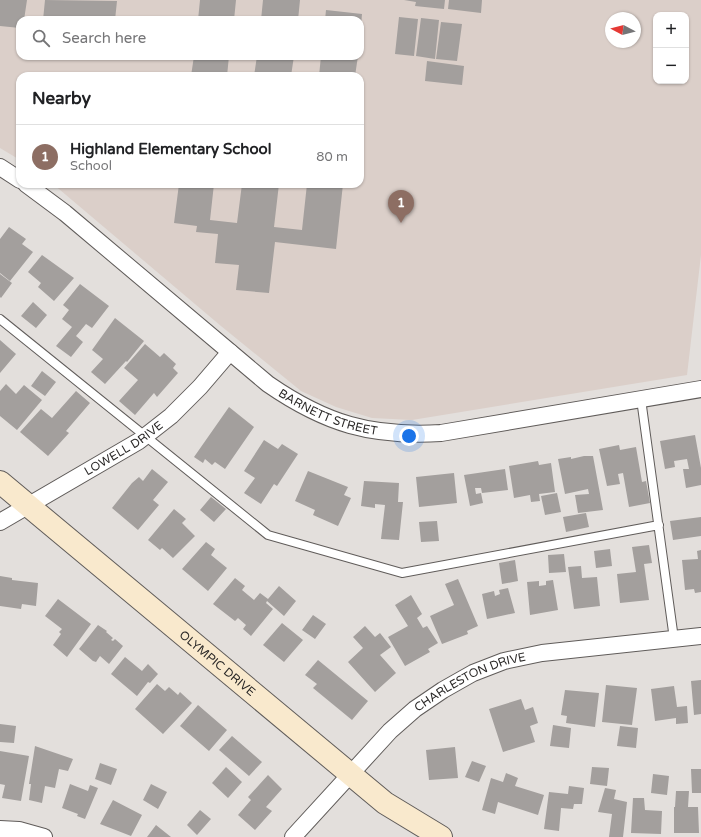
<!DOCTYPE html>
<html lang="en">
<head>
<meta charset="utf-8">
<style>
  body { margin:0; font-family:"Varela Round",sans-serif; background:#f6f6f6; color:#202124 }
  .controls { position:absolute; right:12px; top:12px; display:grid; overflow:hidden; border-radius:8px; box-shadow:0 1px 3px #0004 }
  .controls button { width:36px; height:36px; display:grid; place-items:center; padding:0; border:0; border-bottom:1px solid #e0e0e0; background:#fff; color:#202124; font:20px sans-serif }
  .compass { position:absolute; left:605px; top:12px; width:36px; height:36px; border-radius:50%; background:#fff; box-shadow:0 1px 3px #0004; rotate:277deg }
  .you { position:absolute; left:409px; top:436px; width:14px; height:14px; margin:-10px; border:3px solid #fff; border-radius:50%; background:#1a73e8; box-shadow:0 0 0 6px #1a73e833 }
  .badge { display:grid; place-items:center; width:26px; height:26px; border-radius:50%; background:#468a7f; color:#fff; font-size:13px; font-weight:700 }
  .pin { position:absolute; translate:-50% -33px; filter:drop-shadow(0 1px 2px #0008) }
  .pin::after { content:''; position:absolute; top:21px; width:14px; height:12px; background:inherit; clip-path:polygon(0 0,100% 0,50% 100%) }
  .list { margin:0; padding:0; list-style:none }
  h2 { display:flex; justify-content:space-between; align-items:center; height:52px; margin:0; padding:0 16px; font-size:17px }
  h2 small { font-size:13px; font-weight:400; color:#757577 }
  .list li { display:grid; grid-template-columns:26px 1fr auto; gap:12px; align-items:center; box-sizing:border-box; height:64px; padding:0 16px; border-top:1px solid #e0e0e0 }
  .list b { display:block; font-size:15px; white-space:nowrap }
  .list p { margin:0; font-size:13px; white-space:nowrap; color:#757577 }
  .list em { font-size:13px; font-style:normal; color:#757577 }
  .icon { flex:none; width:22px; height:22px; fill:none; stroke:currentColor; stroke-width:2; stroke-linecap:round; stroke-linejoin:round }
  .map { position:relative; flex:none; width:701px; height:837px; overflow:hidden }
  .search { position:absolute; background:#fff; box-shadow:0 1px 3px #0004; left:16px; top:16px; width:348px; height:44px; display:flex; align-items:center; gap:10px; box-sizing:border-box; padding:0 14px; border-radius:12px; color:#757577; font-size:15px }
  .panel { position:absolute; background:#fff; box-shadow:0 1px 3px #0004; left:16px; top:72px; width:348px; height:116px; border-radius:12px }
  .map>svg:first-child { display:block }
</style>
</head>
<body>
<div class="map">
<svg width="701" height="837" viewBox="0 0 701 837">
  <rect width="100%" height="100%" fill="#e3dfdc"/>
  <path fill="#dbcfc9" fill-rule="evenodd" d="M0,0H701V255L687,375L412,420L372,418L336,407L301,391L221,326L53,184H360V76H20V160L0,148ZM656,15H686V81H656ZM611,18H635V42H611ZM20,20H360V56H20Z"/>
  <path fill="#a39f9d" d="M0,0H27L24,20H20V28L0,26Z
    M45,0L117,1L115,20H43Z
    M200,0H236L234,20H198Z
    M263,0H300L298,20H261Z
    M404,0H445L444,9L415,6L416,2Z
    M449,0H482L481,13L448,9Z
    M326,10L362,14L361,26L360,20H325Z
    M399,17L418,19L414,56L395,54Z
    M421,18L439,20L435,59L416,56Z
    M441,22L462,24L457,61L436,59Z
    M194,56H229L227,76H191Z
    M257,56H294L291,76H254Z
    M321,56H358L355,76H319Z
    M427,61L464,66L462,85L425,81Z
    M179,184H214L210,220L237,223L242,184H279L274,227L302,230L307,184H343L336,249L275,242L269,293L236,290L239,265L215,263L218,234L196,232L197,226L174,223Z
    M9,227L26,239L22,244L33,252L10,281L0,273V239Z
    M42,255L74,278L54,301L38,287L41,283L28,272Z
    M0,274L12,283L1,298L0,297Z
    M80,284L109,306L92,328L86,324L76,336L83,342L71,357L56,346L72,327L62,319L69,310L63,305Z
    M33,302L47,315L36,328L21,316Z
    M115,318L144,341L127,362L126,361L105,384L91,372L103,359L92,350Z
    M0,340L16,354L0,373Z
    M145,344L160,357L164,353L176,364L173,368L178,373L157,397L154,393L135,415L119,401L138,380L124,368Z
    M42,371L56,382L45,396L31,386Z
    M6,384L16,394L24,385L42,400L17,430L0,416V391Z
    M76,391L90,403L66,431L69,433L48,456L20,432L41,409L52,418Z
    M229,407L254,427L225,469L215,462L212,465L205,459L203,463L194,457Z
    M695,435L701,468V485L686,488L683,469H689L687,459L674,461L675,467L665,469L660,441Z
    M264,440L278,449L282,444L298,454L277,486L274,484L261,504L244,493L255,478L244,471Z
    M619,445L620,450L636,447L642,482L646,481L650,503L629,507L623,473L618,474L620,484L607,486L599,449Z
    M584,456H593L603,510L578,513L575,495L589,494L588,489L565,494L558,459L571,457V459Z
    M538,461L539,465L551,463L555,492L539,494L540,501L531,502L530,495L514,498L509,466Z
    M152,469L168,482L153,500L159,505L138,530L112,508L132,483L139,477L143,481Z
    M505,469L508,490L482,493L481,488H475L476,494L481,493L483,503L470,506L464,475Z
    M308,471L348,487L344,495L351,498L338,526L313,515L315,510L295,501Z
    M454,473L457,503L419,507L416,477Z
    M364,481L399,483L398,502H403L399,540L381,539L385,505L375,504V508L361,506Z
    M557,493L561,512L545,515L541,496Z
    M211,497L226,509L214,522L200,510Z
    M174,509L186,519L182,523L195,536L173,558L162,548L160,550L148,540Z
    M586,513L589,527L566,532L563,517Z
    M701,517V536L673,540L670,521Z
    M437,521L439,541L421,542L419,522Z
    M206,542L215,549L211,555L227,568L208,591L182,569Z
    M649,545L652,563L644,564L649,600L620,603L617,574L636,572L632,547Z
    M610,549L612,566L596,568L594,551Z
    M701,550V592L695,593L694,589L685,590L682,560L698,559L697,551Z
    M564,554L566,572L549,573L548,555Z
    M515,560L518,581L502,584L499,563Z
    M581,566L582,578L597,577L600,606L574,609L568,567Z
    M0,576L12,578V580L38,583L36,606L22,604L21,609L0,606Z
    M235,578L245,586L242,590L254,600L260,593L268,599L279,586L296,601L284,616L267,601L266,603L273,609L251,636L243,629L246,625L238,618L235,621L213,604Z
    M458,579L478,626L467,631L468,634L442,644L430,616L454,605L445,584Z
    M553,580L558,610L530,615L527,582L539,581V586L546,585V581Z
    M508,588L515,613L487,619L482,594L494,591L495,596L500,594L499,590Z
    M411,595L422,614L417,618L423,628L427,626L438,643L428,649L430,652L405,666L388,637L408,626L395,605Z
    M58,599L91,624L67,657L53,645L61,634L59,632L62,629L45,616Z
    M313,615L326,624L315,639L302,630Z
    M282,623L303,640L284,662L263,645Z
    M98,625L107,631L106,632L113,638L111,640L113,641L115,639L123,646L109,664L100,656L96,662L93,661L79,649Z
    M365,626L375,637L380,633L391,647L380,655L396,673L375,692L348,662L363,648L353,637Z
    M125,657L142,671L148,664L158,674L150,683L148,682L137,696L111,674Z
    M318,660L368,701L352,720L313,688L317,684L305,675Z
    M701,680V714L694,715L691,681Z
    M157,684L165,691L169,687L178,695L180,692L192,703L163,734L135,709Z
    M606,685L637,688L632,725L602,722Z
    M674,686L677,707L687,706L688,723L676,724V718L655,721L651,689Z
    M565,690L599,693L595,727L566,723L567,716L561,715Z
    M521,699L525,710L533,707L538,723L530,726L535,742L503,752L489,709Z
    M198,705L227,730L209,751L180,726Z
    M0,724L16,726L14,743L0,742Z
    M553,725L571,728L569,748L550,746Z
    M620,726L638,728L636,748L617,746Z
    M232,736L262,762L249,776L219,750Z
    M35,746L73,759L68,771L59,769L55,788L45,786L42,803L29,800L31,784H29Z
    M455,747L458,778L429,780L426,750Z
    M0,751L29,756L21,801L2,798L5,785L0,784Z
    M472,761L486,766L479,782L465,777Z
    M100,763L117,769L111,785L95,779Z
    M226,767L242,782L228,798L212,783Z
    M592,767L609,768L607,786L590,784Z
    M691,769H701V793H692Z
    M506,773L518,778L515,786L544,795L538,815L498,802L495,814L482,810L491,778L503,782Z
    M653,774L669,776L667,795L651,793Z
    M268,775L282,789L266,807L272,811L255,830L238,815L251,800L248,797Z
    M70,784L88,791L90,785L98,788L85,819L77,816L78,814L62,808Z
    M151,784L167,792L158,809L143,800Z
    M569,786L584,788L582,804H574L573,809L561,808L559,831L544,829L549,792L568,794Z
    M605,788L616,790L614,799L627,802L623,837H609L612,814L598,812Z
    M676,791H689L688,807H698L699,833H674V807H675Z
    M633,798H644L645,810L662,811L661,834L631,833Z
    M113,800L142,815L131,836L100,824Z
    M200,810L211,819L197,835L187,825Z
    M156,825L171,837H147Z"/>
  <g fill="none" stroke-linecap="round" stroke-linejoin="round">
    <defs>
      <path id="lane" d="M0,319L268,535L402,573L659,525
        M641,399L674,639"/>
      <g id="street">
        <path d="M0,167L20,180"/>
        <path id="s1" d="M26,184L65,213L268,384C326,424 371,437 441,433L701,389"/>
        <path id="s2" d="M0,522L139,441L171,416L200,387L230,352"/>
        <path d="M0,829L19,830L44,837"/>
        <path id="s3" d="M293,837L390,731L415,709L443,690L473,673L504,661L542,653L701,636"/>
      </g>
      <g id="secondary">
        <path id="s4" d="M0,482L385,803L441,837"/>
      </g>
    </defs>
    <use href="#lane" stroke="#605c5a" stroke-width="10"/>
    <use href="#street" stroke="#605c5a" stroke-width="18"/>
    <use href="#secondary" stroke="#605c5a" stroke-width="24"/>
    <use href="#lane" stroke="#fff" stroke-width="8"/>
    <use href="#street" stroke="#fff" stroke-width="16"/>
    <use href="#secondary" stroke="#f9e9cd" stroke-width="22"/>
  </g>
  <g text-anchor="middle" stroke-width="4" stroke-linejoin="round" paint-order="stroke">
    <g font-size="12" fill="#2b2928" stroke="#f0ece9">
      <text dy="4" stroke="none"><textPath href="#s1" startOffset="381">BARNETT STREET</textPath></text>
      <text dy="4" stroke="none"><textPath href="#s2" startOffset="144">LOWELL DRIVE</textPath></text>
      <text dy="4" stroke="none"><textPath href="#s4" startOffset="283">OLYMPIC DRIVE</textPath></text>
      <text dy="4" stroke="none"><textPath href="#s3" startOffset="239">CHARLESTON DRIVE</textPath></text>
    </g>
  </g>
</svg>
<div class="controls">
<button>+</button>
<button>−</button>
</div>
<svg class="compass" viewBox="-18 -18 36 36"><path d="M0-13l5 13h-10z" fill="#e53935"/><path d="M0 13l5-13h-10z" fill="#757577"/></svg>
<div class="you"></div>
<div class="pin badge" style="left:401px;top:223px;background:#8d6e63">1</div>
<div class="search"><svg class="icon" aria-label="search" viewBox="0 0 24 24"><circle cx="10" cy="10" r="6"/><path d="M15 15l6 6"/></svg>Search here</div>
<section class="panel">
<h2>Nearby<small></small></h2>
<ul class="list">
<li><span class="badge" style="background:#8d6e63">1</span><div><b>Highland Elementary School</b><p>School</p></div><em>80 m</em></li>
</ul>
</section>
</div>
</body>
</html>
